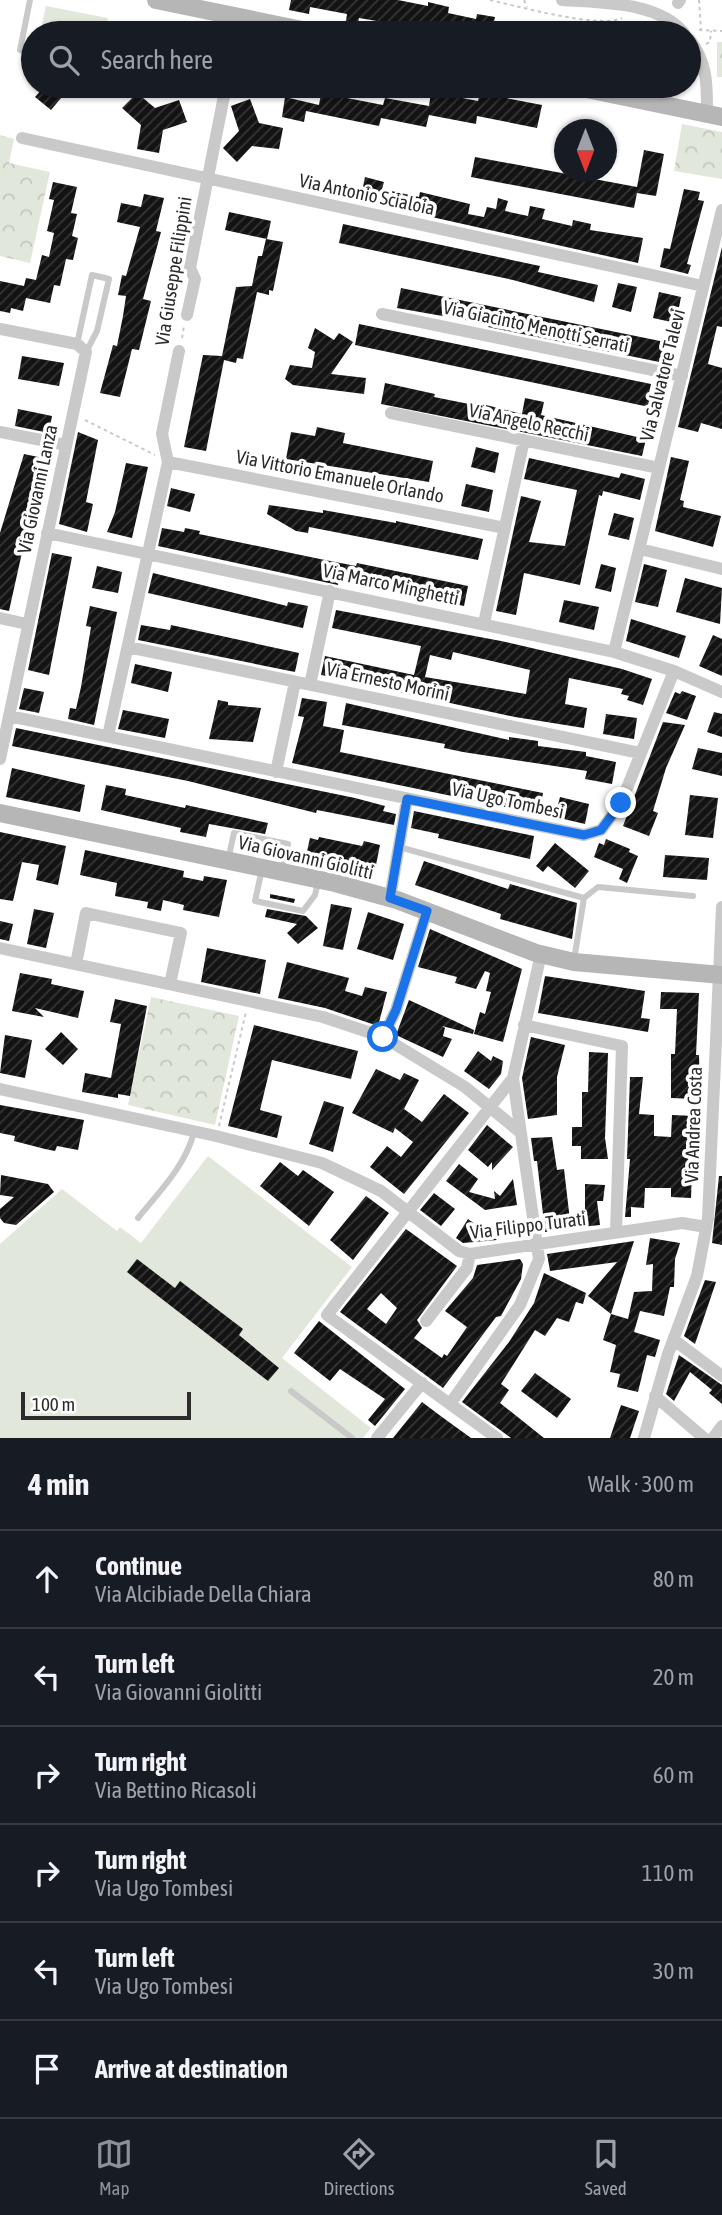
<!DOCTYPE html>
<html lang="en">
<head>
<meta charset="utf-8">
<style>
  body { margin:0; font-family:"Asap Condensed",sans-serif; background:#20242c; color:#f1f3f6 }
  .compass { position:absolute; left:554px; top:119px; width:63px; height:63px; border-radius:50%; background:#171b24; box-shadow:0 2px 5px #0004; rotate:180deg }
  .scale { position:absolute; left:21px; bottom:18px; width:170px; box-sizing:border-box; padding-left:7px; border:4px solid #2c2c2c; border-top:0; font-size:19px; line-height:24px; white-space:nowrap; color:#2c2c2c; -webkit-text-stroke:5px #fff; paint-order:stroke }
  .stop { position:absolute; width:21px; height:21px; margin:-16px; border:5px solid #1a73e8; border-radius:50%; background:#fff }
  .stop.end { background:#1a73e8; border-color:#fff; box-shadow:0 2px 7px #0008 }
  .list { margin:0; padding:0; list-style:none }
  h2 { display:flex; justify-content:space-between; align-items:center; height:91px; margin:0; padding:0 28px; font-size:30px }
  h2 small { font-size:23px; font-weight:400; color:#9ea1a6 }
  .list li { display:grid; grid-template-columns:46px 1fr auto; gap:21px; align-items:center; box-sizing:border-box; height:98px; padding:0 28px; border-top:2px solid #363941 }
  .list b { display:block; font-size:26px; white-space:nowrap }
  .list p { margin:0; font-size:23px; white-space:nowrap; color:#9ea1a6 }
  .list em { font-size:23px; font-style:normal; color:#9ea1a6 }
  .icon { flex:none; width:38px; height:38px; fill:none; stroke:currentColor; stroke-width:2; stroke-linecap:round; stroke-linejoin:round }
  .map { position:relative; flex:none; width:722px; height:1438px; overflow:hidden }
  .search { position:absolute; background:#171b24; box-shadow:0 2px 5px #0004; left:21px; right:21px; top:21px; height:77px; display:flex; align-items:center; gap:18px; box-sizing:border-box; padding:0 24px; border-radius:38px; color:#9ea1a6; font-size:26px }
  .sheet { height:679px; background:#171b24 }
  nav { display:flex; justify-content:space-around; align-items:center; box-sizing:border-box; height:98px; border-top:2px solid #363941; background:#171b24; font-size:19px; color:#9ea1a6 }
  nav a { display:grid; justify-items:center; gap:4px }
  nav .on { color:#8c9099 }
  .map>svg:first-child { display:block }
</style>
</head>
<body>
<div class="map">
<svg width="722" height="1438" viewBox="0 0 722 1438">
  <defs>
    <pattern id="park-crowns" width="20" height="18" patternUnits="userSpaceOnUse" patternTransform="scale(1.75)"><rect width="20" height="18" fill="#e1e8db"/><path d="M2 6a3 3 0 1 1 6 0M12 15a3 3 0 1 1 6 0" fill="none" stroke="#c1c7bc"/></pattern>
    <pattern id="building-hatch" width="6" height="6" patternUnits="userSpaceOnUse" patternTransform="scale(1.75)"><rect width="6" height="6" fill="#131313"/><path d="M-1 1l2-2M0 6l6-6M5 7l2-2" fill="none" stroke="#363636"/></pattern>
  </defs>
  <rect width="100%" height="100%" fill="#fff"/>
  <path fill="#e1e8db" d="M46,6L108,18L104,33H40Z
    M126,21L184,33H123Z
    M208,1156L352,1267L282,1358L371,1428L363,1438H0V1244L62,1189L117,1231L120,1227L141,1243Z"/>
  <path fill="url(#park-crowns)" d="M717,42H722V77H717Z
    M682,124L722,132V179L674,171Z
    M0,135L14,139L9,163L50,172L30,263L0,256Z
    M151,997L239,1016L215,1125L128,1105Z"/>
  <path fill="url(#building-hatch)" fill-rule="evenodd" d="M291,0H398L428,6V2L449,7L448,13L476,19L477,14L495,17L494,22L529,28V33H432L410,29L409,33L388,30L389,23L359,18L358,23L346,21L347,14L310,7L309,14L289,10Z
    M45,86H93L91,97L66,92L51,110L35,97Z
    M431,92L478,101L480,93L542,105L537,128L477,116L476,124L429,115L426,127L381,118L379,126L306,111L304,122L282,117L285,97L319,105L321,93L383,105L385,98L429,106Z
    M137,93L155,108L179,100L187,122L163,130L159,153L137,149L141,125L122,108Z
    M250,99L259,123L283,128L279,149L252,146L237,162L223,148L239,131L231,106Z
    M644,150L664,154L656,196L637,193L634,208L471,177L475,157L637,187Z
    M365,177L384,182L382,189L419,197L420,192L470,204L468,214L484,217L487,207L496,209L498,198L508,201L505,211L528,216L530,206L545,209L542,219L572,226L573,220L591,224L590,230L643,238L638,263L360,201Z
    M53,182L77,187L71,213L77,214L72,236L78,238L73,260L66,259L60,286L54,285L50,303L26,298L23,311L11,308L10,313L0,311V281L24,286L26,278L36,280L42,255L49,257L54,233L47,231L54,200L49,199Z
    M684,189L700,192L698,200L704,201L687,264L691,265L688,274L660,267L664,248L670,249Z
    M144,194L164,198L156,231L161,232L143,299L151,301L139,350L132,349L120,397L100,393L113,345L117,346L123,316L126,296L118,295L122,275L126,276L140,227L117,222L121,203L141,207Z
    M229,212L271,221L267,239L225,230Z
    M343,224L540,266L538,272L598,285L594,302L513,280L339,243Z
    M266,239L283,242L273,291L269,290V295L257,292L243,359L237,358L236,363L224,360L206,451L184,447L203,355L222,356L236,287L252,286L258,256H262Z
    M722,247V327L717,326L708,364L722,368V429L701,423L698,432L678,427Z
    M618,283L637,287L631,312L612,307Z
    M401,288L665,342L664,363L488,327V324L397,308Z
    M659,292L681,297L676,323L653,318Z
    M359,324L651,384L649,393L656,395L654,408L355,345Z
    M315,328L334,340L339,333L353,342L331,374L366,378L364,394L293,385L285,379L290,365L312,368L315,352L308,348Z
    M22,356L64,363L59,386L18,379Z
    M385,383L435,394L434,397L469,404L470,401L522,414L525,398L544,402L541,415L646,439L642,456L381,404Z
    M18,409L52,416L49,433L15,426Z
    M317,427L345,433L343,443L433,461L429,482L286,459L291,432L315,436Z
    M78,432L98,440L86,502L93,504L87,532L59,524Z
    M476,447L499,453L495,473L471,467Z
    M24,454L43,458L9,611L0,609V533Z
    M671,457L689,461L680,500L684,501L683,507L721,516L713,547L655,531Z
    M529,458L619,478L621,473L645,479L640,500L603,491L602,496L599,495L580,585L524,573L516,615L496,611L521,496L541,501L529,542L565,546L577,490L524,479Z
    M126,463L148,467L132,538L107,532L115,512Z
    M466,484L493,490L489,512L461,506Z
    M171,488L195,494L190,512L167,506Z
    M269,505L323,513V510L396,523V521L483,539L478,560L309,527L308,533L296,531L267,514Z
    M614,513L634,518L629,540L608,535Z
    M162,528L184,532L185,528L200,531L199,534L320,559L356,566L357,563L468,586L464,606L339,580L338,585L158,546Z
    M52,553L72,557L49,675L28,670Z
    M601,564L616,568L611,592L595,588Z
    M644,564L667,570L658,607L635,602Z
    M97,566L122,572L118,593L92,588Z
    M153,573L287,606L288,602L308,606L303,628L148,593Z
    M685,578L722,588L720,624L676,612Z
    M564,600L599,607L594,630L559,622Z
    M90,606L117,612L94,725L68,719L70,708L76,709L81,687L91,627L86,626Z
    M336,610L501,641L622,669L652,679L643,705L627,700L629,696L621,694L623,689L569,678L565,704L587,708L584,728L515,717L390,690V687L321,675L325,656L414,675L421,646L332,628ZM453,652L530,670L526,694L425,677L430,655L451,660Z
    M631,619L686,636L679,658L626,641Z
    M141,625L170,630L171,625L299,653L295,672L138,640Z
    M713,635L722,639V676L699,666Z
    M135,664L172,672L168,692L131,683Z
    M24,688L44,692L39,713L19,709Z
    M682,691L696,696L687,720L666,713L675,692L680,694Z
    M302,698L327,702L323,726L344,730L340,752L543,793L539,814L292,763L304,717L298,716Z
    M218,700L228,702V705L261,708L253,742L209,739Z
    M346,703L509,740V737L538,741V746L586,752V756L616,762L612,784L585,779L587,771L463,752L444,748L445,744L342,725Z
    M123,710L169,719L165,738L118,729Z
    M714,712L722,714V737L707,732Z
    M606,714L637,718L634,739L603,734Z
    M663,722L685,725L666,768L653,811L658,813L649,836L623,826Z
    M16,728L355,798L385,806L383,811L396,814L394,825L317,810L316,813L188,781L12,746Z
    M698,748L722,753V776L692,769Z
    M12,768L85,785L80,812L6,797Z
    M106,785L126,789L125,795L185,808L186,805L268,823L265,834L209,824L206,837L180,832L181,828L101,810Z
    M690,795L718,798L713,838L685,835Z
    M560,797L589,804L585,824L555,817Z
    M414,811L534,836L530,859L438,838L439,834L411,828Z
    M0,832L66,846L58,885L36,880L39,865L22,862L13,901L0,899Z
    M319,837L362,846L364,841L380,845L374,875L305,860L310,838L318,840Z
    M606,839L630,849L629,852L638,856L627,883L619,879L623,869L594,857L599,843L604,845Z
    M243,841L263,845L261,853L241,848Z
    M555,843L589,871L575,888L548,866L543,872L536,866Z
    M85,850L184,871L183,877L203,881L204,876L227,880L219,917L183,910L184,905L163,900L161,911L147,908L148,902L115,896L117,883L80,875Z
    M665,855L709,858L707,880L663,877Z
    M424,861L508,889L510,884L577,903L572,939L500,919L501,914L415,885Z
    M270,894L295,899L294,903L270,898Z
    M331,904L352,908L343,950L323,946Z
    M34,909L54,913L46,948L27,944Z
    M267,909L306,916L318,928L298,944L287,933L297,924L265,917Z
    M368,912L404,924L393,960L357,949Z
    M0,921L13,924L9,941L0,939Z
    M430,929L522,969L503,1042L474,1034L480,1012L485,1014L491,992L486,991L490,973L485,971L476,989L455,983L457,977L418,967Z
    M207,948L266,960L260,994L201,982Z
    M287,962L349,978L345,991L362,996L365,987L387,992L378,1026L325,1008L278,998Z
    M20,973L52,979L51,984L84,991L78,1018L35,1008L44,1017L12,1011Z
    M545,976L645,991L641,1018L650,1019L648,1032L538,1013Z
    M661,992L699,993L696,1055H699L700,1091H695V1099L671,1098V1054H675L677,1009H660Z
    M115,999L147,1006L130,1096L118,1094V1098L82,1092L85,1073L111,1078L121,1024L110,1022Z
    M409,1000L474,1030L473,1034L442,1026L445,1028L443,1036L452,1039L443,1057L396,1035Z
    M254,1025L358,1051L351,1079L272,1060L260,1110L282,1116L277,1138L228,1126Z
    M61,1032L78,1049L63,1065L45,1049Z
    M5,1035L32,1040L25,1078L0,1073Z
    M531,1037L565,1045L557,1077V1115L528,1119L522,1078Z
    M478,1051L491,1061L493,1056L503,1061L501,1074L489,1089L464,1071Z
    M589,1052L608,1053L605,1138L608,1159H581V1146H572V1127H582V1092H588Z
    M376,1069L400,1080L404,1073L419,1080L404,1109L422,1122L444,1094L469,1113L404,1194L370,1167L387,1146L401,1157L413,1142L395,1128L393,1133L352,1113Z
    M630,1077H643L639,1114L654,1115V1136L671,1137L672,1115L695,1116V1130L689,1129L688,1170H692L691,1198L671,1197V1188H645L644,1208L631,1207V1217H625L630,1159H627Z
    M324,1101L344,1107L333,1152L309,1144Z
    M0,1105L84,1120L78,1150L57,1146L55,1151L45,1149L14,1141L15,1136L0,1133Z
    M487,1125L513,1147L492,1170V1162L488,1167L468,1150Z
    M552,1137L557,1170L564,1169L571,1229L545,1232L537,1161H534L531,1138Z
    M280,1162L298,1176L303,1170L334,1192L309,1226L260,1186Z
    M459,1164L478,1179L469,1192L495,1199L494,1191L500,1196L513,1179L517,1205L485,1210L446,1181Z
    M1,1175L48,1184L54,1192L16,1225L4,1223L0,1218V1209L14,1197L0,1195Z
    M719,1176H722V1245L712,1243Z
    M585,1184L605,1185L603,1201H597L600,1225L581,1227V1210H585Z
    M434,1193L455,1209L441,1226L420,1210Z
    M366,1196L389,1213L353,1260L330,1240Z
    M468,1219L497,1240L463,1243L456,1238Z
    M406,1229L457,1266L417,1320L422,1328L414,1338L442,1358L444,1354L447,1356L467,1327L445,1311L473,1278L477,1265L520,1259L523,1264L521,1279L501,1316L496,1317L443,1388L340,1312ZM381,1293L397,1308L386,1324L367,1309Z
    M650,1238L680,1243L675,1259L674,1287H670L664,1316L640,1311L634,1332L660,1340L655,1357L647,1355L638,1392L617,1387L620,1374L610,1372L616,1345L603,1340L611,1314L628,1319L634,1292L652,1291L653,1264L646,1265Z
    M634,1241L611,1314L588,1296L617,1262L550,1271L547,1254Z
    M137,1259L175,1288L180,1281L243,1329L239,1335L279,1368L268,1381L127,1272Z
    M544,1273L586,1293L583,1304L576,1302L569,1322L557,1318L545,1336L535,1330L501,1384L509,1390L500,1403L544,1438H511L462,1402L509,1342L534,1303Z
    M705,1280L716,1282L695,1344L684,1336Z
    M319,1321L405,1389L375,1426L368,1420L385,1399L340,1369L330,1381L294,1353Z
    M679,1355L722,1385V1404L709,1393L712,1390L690,1372L674,1401L666,1394Z
    M535,1373L571,1399L557,1418L521,1391Z
    M422,1402L442,1417L471,1438H393Z
    M621,1405L639,1411L630,1438H610Z"/>
  <g fill="none" stroke-linecap="round" stroke-linejoin="round">
    <path stroke="#c9c9c9" stroke-width="2" stroke-dasharray="3.5 3.5" stroke-linecap="butt" d="M490,0C517,6 600,29 622,18
      M524,0L527,7
      M699,0L701,29
      M699,30L722,31
      M706,44L710,42L711,31
      M182,338L184,326
      M85,420L155,455
      M219,1126L246,1012"/>
    <path stroke="#c9c9c9" stroke-width="6" d="M20,50L30,0
      M77,344L92,275L109,279L97,331L86,352
      M399,847L584,898
      M228,860L234,833L288,844L282,870
      M262,869L255,901L303,911L315,895L318,882
      M574,960L584,898L598,887L693,896
      M138,1218C159,1192 186,1165 194,1132
      M291,1391L352,1438"/>
    <path stroke="#c9c9c9" stroke-width="12" d="M562,0C599,3 658,1 684,33
      M678,3L680,0
      M236,33L239,17
      M689,39C708,63 707,85 707,114
      M22,138L703,286
      M382,314L682,376
      M187,315L195,279L190,268L226,86
      M0,329L77,344L86,352L0,759
      M391,413L659,468
      M0,432L66,445
      M168,462L505,528
      M47,533L614,652L674,671L722,692
      M640,549L722,569
      M0,618L27,624
      M484,623L524,440
      M128,647L640,753
      M614,652L722,210
      M310,685L330,591
      M9,716L584,835L601,830L621,803L674,671
      M108,736L168,462L162,434L179,351
      M276,772L295,682
      M390,898L407,799
      M0,948L323,1017L383,1037L465,1087L520,1132
      M76,964L86,913L181,933L170,984
      M524,1025L622,1046L616,1232
      M383,1037L396,1010L427,911
      M0,1089L216,1136L322,1163L381,1191L459,1251L470,1254L682,1223L706,1227
      M426,1321L467,1268L470,1254
      M674,1340L722,1376
      M655,1396L704,1438
      M450,1404L520,1305L539,1259L513,1078L541,954
      M377,1438L422,1383
      M497,1438L327,1315L513,1078
      M644,1438L668,1354L697,1276L708,1218L722,907
      M713,1438L722,1426"/>
    <path stroke="#b6b6b6" stroke-width="18" d="M156,0L317,33
      M572,86L722,117
      M0,813L335,883L397,900L536,953L574,962L722,975"/>
  </g>
  <g fill="none" stroke-linecap="round" stroke-linejoin="round">
    <path stroke="#1a73e8" stroke-width="9" d="M383,1037L396,1010L427,911L390,898L407,799L584,835L601,830L621,803"/>
  </g>
  <g text-anchor="middle" stroke-width="7" stroke-linejoin="round" paint-order="stroke">
    <g font-size="19" fill="#2c2c2c" stroke="#fff">
      <text transform="translate(367 194) rotate(12)" y="7">Via Antonio Scialoia</text>
      <text transform="translate(173 271) rotate(-81)" y="7">Via Giuseppe Filippini</text>
      <text transform="translate(536 326) rotate(12)" y="7">Via Giacinto Menotti Serrati</text>
      <text transform="translate(662 375) rotate(-76)" y="7">Via Salvatore Talevi</text>
      <text transform="translate(529 422) rotate(12)" y="7">Via Angelo Recchi</text>
      <text transform="translate(340 476) rotate(11)" y="7">Via Vittorio Emanuele Orlando</text>
      <text transform="translate(37 489) rotate(-78)" y="7">Via Giovanni Lanza</text>
      <text transform="translate(391 584) rotate(12)" y="7">Via Marco Minghetti</text>
      <text transform="translate(388 681) rotate(12)" y="7">Via Ernesto Morini</text>
      <text transform="translate(508 800) rotate(12)" y="7">Via Ugo Tombesi</text>
      <text transform="translate(306 857) rotate(13)" y="7">Via Giovanni Giolitti</text>
      <text transform="translate(693 1125) rotate(-88)" y="7">Via Andrea Costa</text>
      <text transform="translate(528 1225) rotate(-7)" y="7">Via Filippo Turati</text>
    </g>
  </g>
</svg>
<svg class="compass" viewBox="-18 -18 36 36"><path d="M0-13l5 13h-10z" fill="#e53935"/><path d="M0 13l5-13h-10z" fill="#9ea1a6"/></svg>
<div class="scale">100 m</div>
<div class="stop" style="left:383px;top:1037px"></div>
<div class="stop end" style="left:621px;top:803px"></div>
<div class="search"><svg class="icon" aria-label="search" viewBox="0 0 24 24"><circle cx="10" cy="10" r="6"/><path d="M15 15l6 6"/></svg>Search here</div>
</div>
<section class="sheet">
<h2>4 min<small>Walk · 300 m</small></h2>
<ul class="list">
<li><svg class="icon" aria-label="ahead" viewBox="0 0 24 24"><path d="M12 20V5M6 11l6-6 6 6"/></svg><div><b>Continue</b><p>Via Alcibiade Della Chiara</p></div><em>80 m</em></li>
<li><svg class="icon" aria-label="left" viewBox="0 0 24 24"><path d="M17 20v-9H6M10 6l-5 5 5 5"/></svg><div><b>Turn left</b><p>Via Giovanni Giolitti</p></div><em>20 m</em></li>
<li><svg class="icon" aria-label="right" viewBox="0 0 24 24"><path d="M7 20v-9h11M14 6l5 5-5 5"/></svg><div><b>Turn right</b><p>Via Bettino Ricasoli</p></div><em>60 m</em></li>
<li><svg class="icon" aria-label="right" viewBox="0 0 24 24"><path d="M7 20v-9h11M14 6l5 5-5 5"/></svg><div><b>Turn right</b><p>Via Ugo Tombesi</p></div><em>110 m</em></li>
<li><svg class="icon" aria-label="left" viewBox="0 0 24 24"><path d="M17 20v-9H6M10 6l-5 5 5 5"/></svg><div><b>Turn left</b><p>Via Ugo Tombesi</p></div><em>30 m</em></li>
<li><svg class="icon" aria-label="arrive" viewBox="0 0 24 24"><path d="M6 21V4h12l-3 4 3 4H6"/></svg><div><b>Arrive at destination</b></div></li>
</ul>
</section>
<nav>
<a class="on"><svg class="icon" aria-label="map" viewBox="0 0 24 24"><path d="M3 6l6-2 6 2 6-2v14l-6 2-6-2-6 2zM9 4v14M15 6v14"/></svg>Map</a>
<a><svg class="icon" aria-label="directions" viewBox="0 0 24 24"><path d="M12 3l9 9-9 9-9-9zM9 14v-3h6M13 9l2 2-2 2"/></svg>Directions</a>
<a><svg class="icon" aria-label="saved" viewBox="0 0 24 24"><path d="M7 4h10v16l-5-4-5 4z"/></svg>Saved</a>
</nav>
</body>
</html>
